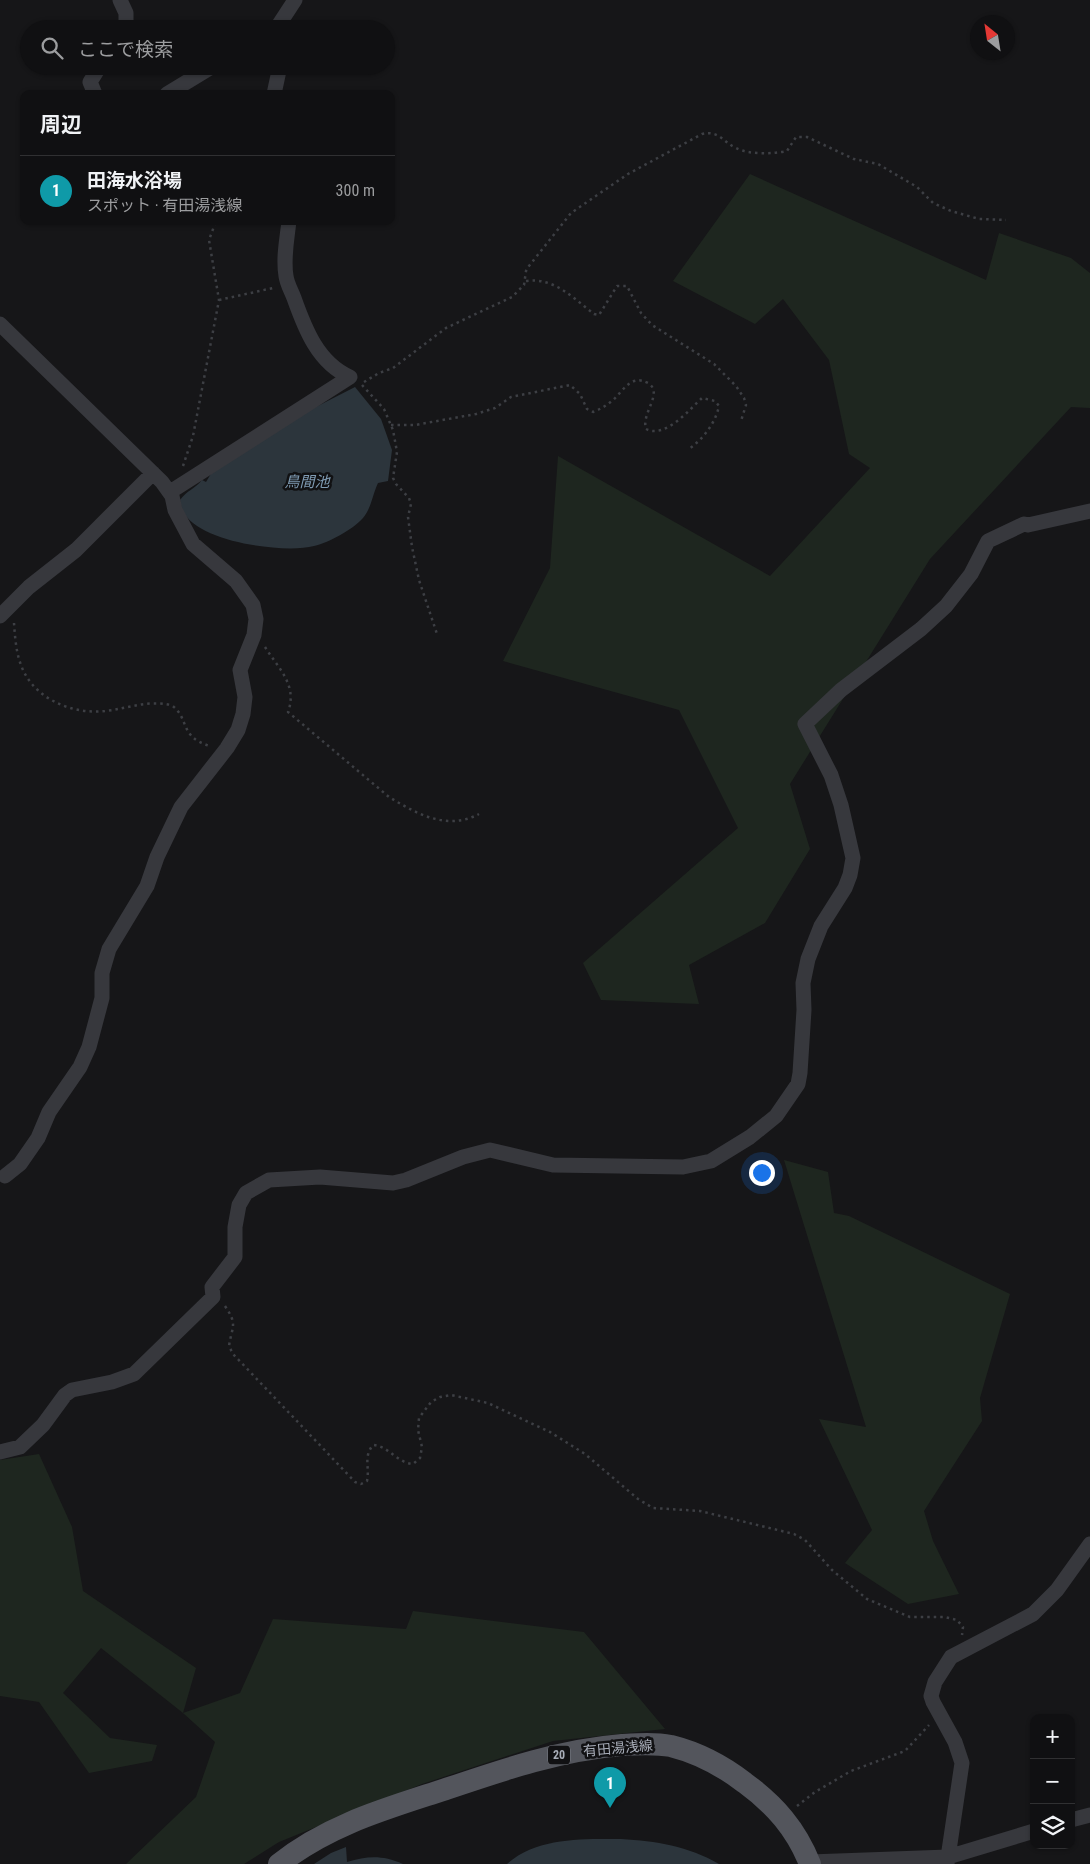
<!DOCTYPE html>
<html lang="ja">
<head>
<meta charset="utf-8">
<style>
  body { margin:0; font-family:"Roboto Condensed","Noto Sans JP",sans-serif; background:#1e1e20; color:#f1f3f6 }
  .controls { position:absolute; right:15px; bottom:15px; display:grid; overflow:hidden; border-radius:10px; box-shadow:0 1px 4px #0004 }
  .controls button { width:45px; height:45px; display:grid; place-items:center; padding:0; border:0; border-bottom:1px solid #303032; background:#101012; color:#f1f3f6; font:25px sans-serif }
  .compass { position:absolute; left:970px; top:15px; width:45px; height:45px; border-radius:50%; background:#101012; box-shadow:0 1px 4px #0004; rotate:330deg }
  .you { position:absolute; left:761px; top:1172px; width:18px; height:18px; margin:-12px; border:4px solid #fff; border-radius:50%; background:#1a73e8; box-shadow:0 0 0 8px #1a73e833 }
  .badge { display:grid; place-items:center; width:32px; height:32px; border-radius:50%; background:#f2b134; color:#fff; font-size:16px; font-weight:700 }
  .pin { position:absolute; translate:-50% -41px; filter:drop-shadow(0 1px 2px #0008) }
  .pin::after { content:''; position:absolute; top:26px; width:18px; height:15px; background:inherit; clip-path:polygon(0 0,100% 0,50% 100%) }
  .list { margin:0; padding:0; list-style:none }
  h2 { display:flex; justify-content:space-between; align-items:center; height:65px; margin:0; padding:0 20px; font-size:21px }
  h2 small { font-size:16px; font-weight:400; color:#9c9d9f }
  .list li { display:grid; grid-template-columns:32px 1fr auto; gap:15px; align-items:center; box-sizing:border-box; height:70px; padding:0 20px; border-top:1px solid #303032 }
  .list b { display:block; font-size:19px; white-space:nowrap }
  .list p { margin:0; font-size:16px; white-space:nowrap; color:#9c9d9f }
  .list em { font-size:16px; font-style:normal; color:#9c9d9f }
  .icon { flex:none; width:28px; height:28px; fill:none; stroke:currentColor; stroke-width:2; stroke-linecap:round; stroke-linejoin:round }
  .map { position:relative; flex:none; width:1090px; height:1864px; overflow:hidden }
  .search { position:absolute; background:#101012; box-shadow:0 1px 4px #0004; left:20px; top:20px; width:375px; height:55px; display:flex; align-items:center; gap:12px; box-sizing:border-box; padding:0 18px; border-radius:28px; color:#9c9d9f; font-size:19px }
  .panel { position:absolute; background:#101012; box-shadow:0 1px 4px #0004; left:20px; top:90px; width:375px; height:135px; border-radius:10px }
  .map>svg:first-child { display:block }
</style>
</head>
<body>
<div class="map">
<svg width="1090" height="1864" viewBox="0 0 1090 1864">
  <rect width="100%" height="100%" fill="#161618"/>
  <path fill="#1e261f" d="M750,174L986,280L999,233L1071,258L1090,273V408L1071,407L930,559L790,784L810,849L765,923L689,965L699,1004L601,1000L583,963L738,828L679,710L503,661L550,568L558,456L770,576L870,468L849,454L829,360L783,299L755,324L673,281Z
    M784,1160L828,1172L834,1213L849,1216L1010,1294L980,1398L982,1421L924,1511L933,1541L959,1594L908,1604L845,1563L872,1530L819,1419L866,1427Z
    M39,1454L72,1527L83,1591L196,1668L183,1713L240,1693L273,1619L406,1629L413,1611L584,1632L665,1729L553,1741L422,1784L279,1842L244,1864H126L196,1797L215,1742L183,1713L101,1648L63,1693L110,1738L157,1745L152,1761L89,1773L39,1702L0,1696V1460Z"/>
  <path fill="#2c353c" d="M355,387L381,419L392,450L388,481L378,483C373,493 371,509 363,518C352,530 330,542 314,546C284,554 197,542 183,511C181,508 181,503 180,500C186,491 196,488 202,480L206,482L212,472L310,410Z
    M621,1839C656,1841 688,1846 719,1864H507C537,1837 583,1839 621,1839Z
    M346,1847L347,1862C368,1856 382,1855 403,1864H314L331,1853Z"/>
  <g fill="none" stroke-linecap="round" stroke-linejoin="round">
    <path stroke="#3d3f44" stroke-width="2.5" stroke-dasharray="2.5 4" stroke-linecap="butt" d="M526,281C554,277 573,298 594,314L599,315L617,286H627L641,313L652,325L714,364L736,386L744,398L746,405L741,421
      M219,300L273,288
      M364,382L379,373L393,368L446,328L512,297L524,285L526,271L529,266L571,213L628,174L702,134C719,130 723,142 736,148C749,155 774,154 787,151L796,137H807L854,159L878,164L917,187L933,203L951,211L979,219L1006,220
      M362,385L384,409L393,430L397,452L393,478L396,484L409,498L411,504L408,517L412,547L419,580L437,634
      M391,425H415L476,414L495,408L511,397L570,385L580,394L587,409L593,412C601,409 607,405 613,400C624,390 631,374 648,383C664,393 641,413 646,429C665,439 689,410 702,398L715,401L719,406C715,424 703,439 689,449
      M183,466L193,436L219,300L209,240L216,221
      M14,623C15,637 16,652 21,665C33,699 73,715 106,711C129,708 147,700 171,705C190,717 178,737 210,746
      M265,647C278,668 298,685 288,712L389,797C417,814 447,831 479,814
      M225,1306C238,1325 232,1326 229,1346L233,1354L355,1482L361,1484L367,1481C370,1467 363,1457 373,1445C389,1446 397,1463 413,1464L420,1458L422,1447L418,1430L419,1418L431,1402L440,1397L451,1395L488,1403L550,1432L585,1454L638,1499L653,1508L700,1511L794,1534L805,1540L832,1570L867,1599L910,1617H945L957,1620L963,1627L962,1635
      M797,1806L815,1792L851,1771L905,1751L929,1725"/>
    <path stroke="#37383d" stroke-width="15" d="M120,0L126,13V29
      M276,29L295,0
      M95,94L90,82L100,66
      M167,94L213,66
      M274,94L280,66
      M0,324L162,482L172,496L175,510L193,544L236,581L253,605L256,619L254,635L240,670L245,697L243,714L238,730L227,748L181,807L157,857L147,886L109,949L102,973V998L89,1047L80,1067L49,1112L38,1138L20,1164L5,1176
      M170,492L350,377C318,363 305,329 294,298C291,290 287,284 286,276C283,258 287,239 289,221
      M0,616L29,587L76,550L153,473
      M0,1452L20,1447L43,1425L65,1395L72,1390L112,1382L134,1374L213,1297L212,1287L235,1257V1227L239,1205L246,1193L269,1180L320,1177L393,1183L406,1180L463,1157L490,1150L553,1165L683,1167L711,1161L750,1137L776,1116L798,1084L800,1073L804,1010L803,983L808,959L821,926L845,888L850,875L853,858L841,805L831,775L805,724L841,690L921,629L946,606L971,574L988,541L1024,524L1028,525L1090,511
      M1071,1820L1090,1815
      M810,1862L948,1857L1034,1831
      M947,1864L962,1763L955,1742L933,1702L931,1696L935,1682L951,1657L1033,1614L1057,1590L1090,1544"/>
    <path stroke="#53555c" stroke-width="22" d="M279,1864C328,1825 385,1809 443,1790C502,1770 560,1750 622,1745C639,1744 655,1743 671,1746C699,1753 723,1766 745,1783C775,1805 796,1829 810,1864"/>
  </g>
  <g text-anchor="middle" stroke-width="5" stroke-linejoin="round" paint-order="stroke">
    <rect fill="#111113" stroke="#7b7e86" stroke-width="1" x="548" y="1745.5" width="22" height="19" rx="4"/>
    <g font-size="12" font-weight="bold" fill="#a8adb8">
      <text x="559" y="1759">20</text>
    </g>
    <g font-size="14" fill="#a8adb8" stroke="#111113">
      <text transform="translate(618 1748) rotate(-5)" y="5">有田湯浅線</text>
    </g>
    <g font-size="15" font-style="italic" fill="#7f9bb3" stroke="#111113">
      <text x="307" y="487">鳥間池</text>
    </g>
  </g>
</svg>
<div class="controls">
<button>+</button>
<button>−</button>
<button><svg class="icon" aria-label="layers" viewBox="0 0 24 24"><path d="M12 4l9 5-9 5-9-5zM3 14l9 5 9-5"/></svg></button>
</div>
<svg class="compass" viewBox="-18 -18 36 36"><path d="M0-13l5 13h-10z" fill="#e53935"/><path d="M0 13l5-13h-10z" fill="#9c9d9f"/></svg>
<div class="you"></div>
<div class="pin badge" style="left:610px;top:1808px;background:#0f9aa8">1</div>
<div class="search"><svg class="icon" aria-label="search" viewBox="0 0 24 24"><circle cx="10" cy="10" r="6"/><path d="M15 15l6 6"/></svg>ここで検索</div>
<section class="panel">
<h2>周辺<small></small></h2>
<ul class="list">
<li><span class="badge" style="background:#0f9aa8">1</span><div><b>田海水浴場</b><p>スポット · 有田湯浅線</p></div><em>300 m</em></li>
</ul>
</section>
</div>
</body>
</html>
